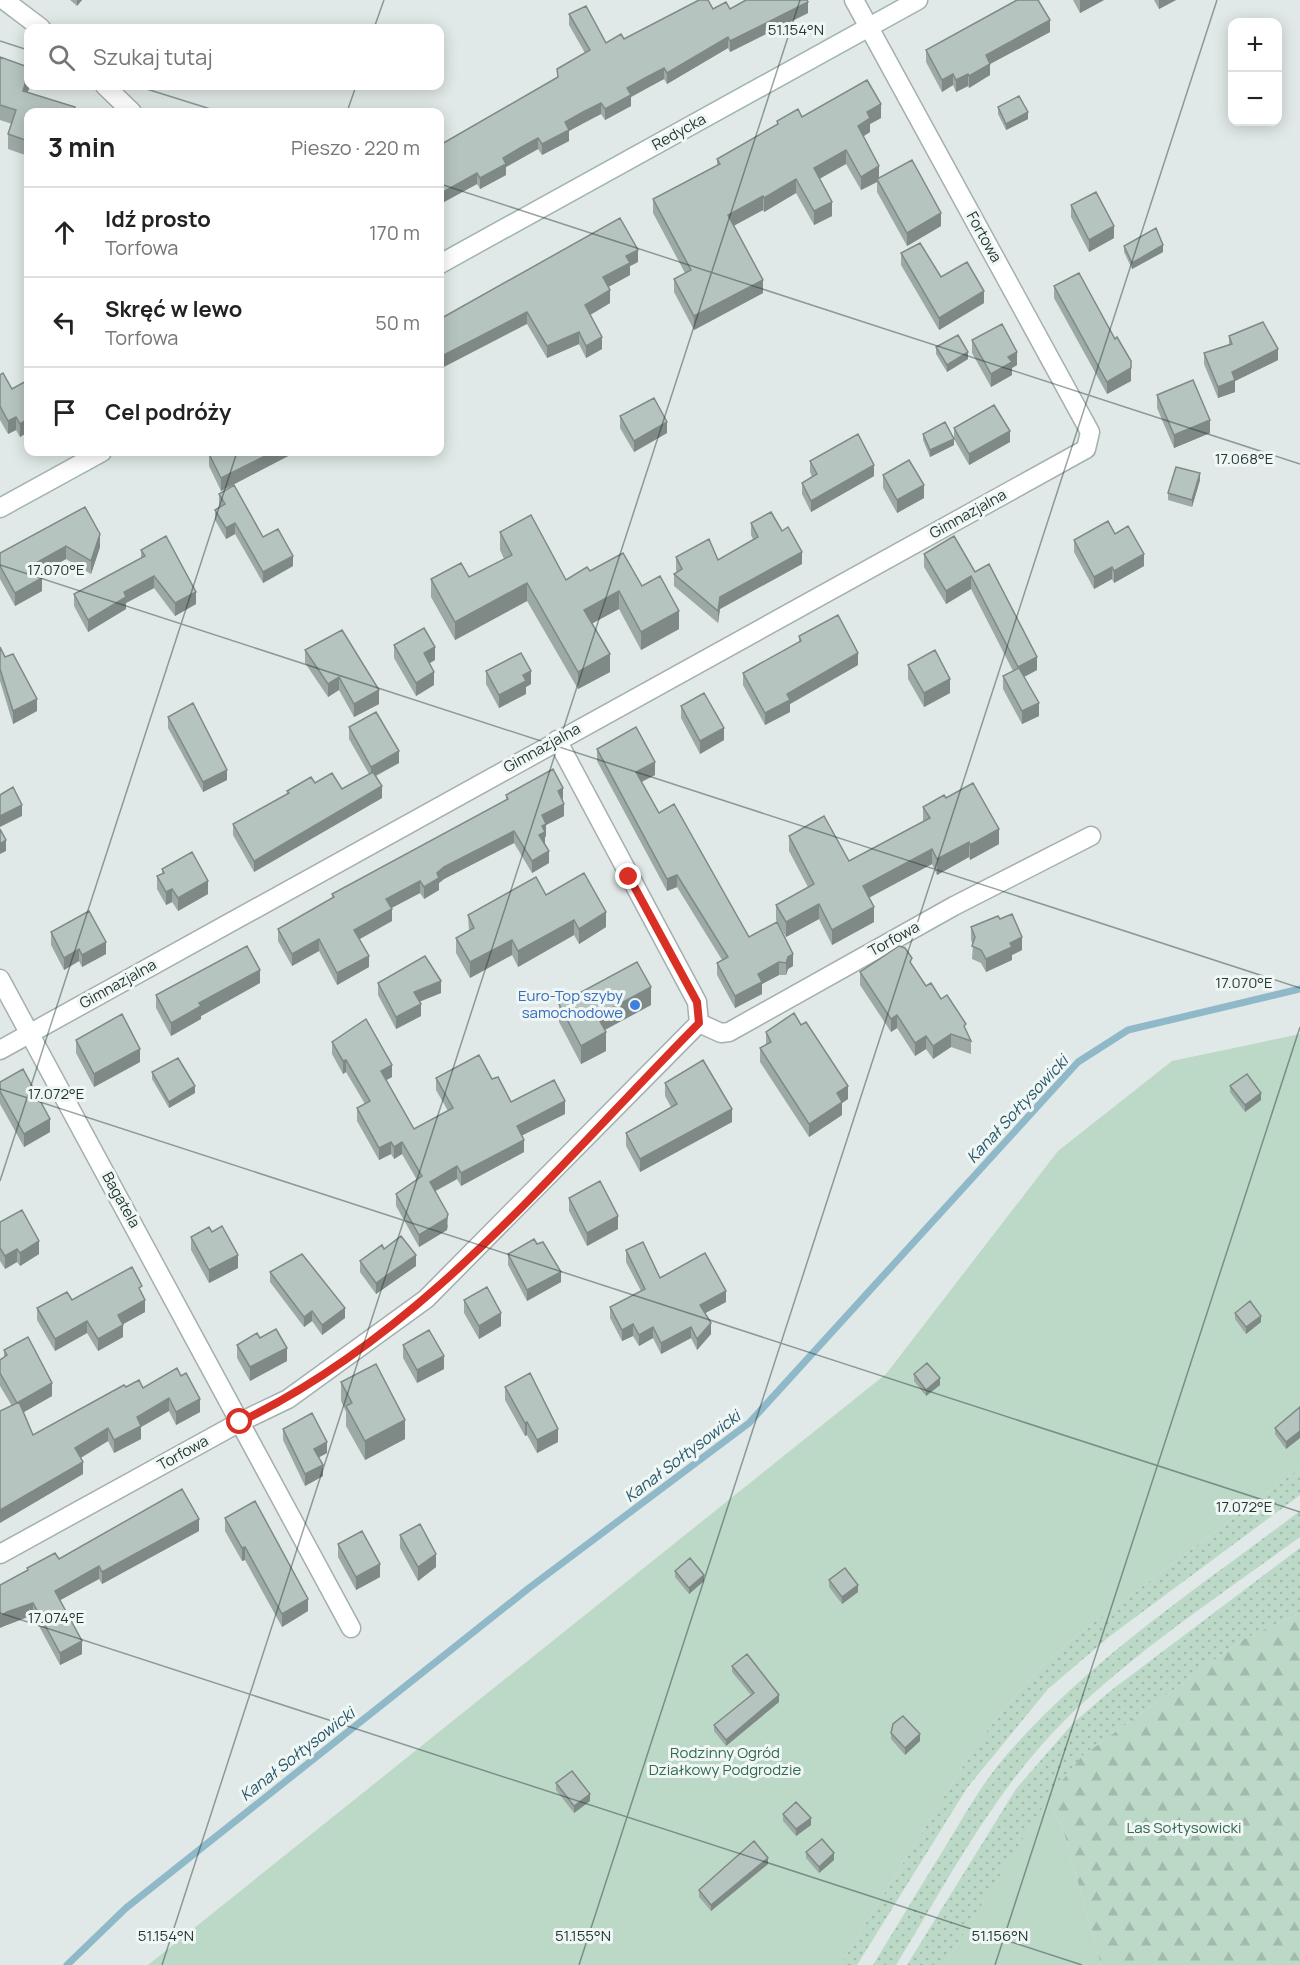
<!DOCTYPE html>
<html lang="pl">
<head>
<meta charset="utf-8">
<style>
  body { margin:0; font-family:Manrope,sans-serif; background:#f6f6f6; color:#222 }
  .controls { position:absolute; right:18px; top:18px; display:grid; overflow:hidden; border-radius:12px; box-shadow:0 3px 15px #0003 }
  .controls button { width:54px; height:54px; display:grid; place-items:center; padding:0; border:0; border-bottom:2px solid #e0e0e0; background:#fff; color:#222; font:30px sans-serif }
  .stop { position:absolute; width:18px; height:18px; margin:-14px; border:4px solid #d93025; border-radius:50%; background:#fff }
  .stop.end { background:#d93025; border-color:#fff; box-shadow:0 2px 6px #0008 }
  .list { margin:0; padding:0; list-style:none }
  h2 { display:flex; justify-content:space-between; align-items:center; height:78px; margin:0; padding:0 24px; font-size:26px }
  h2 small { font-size:20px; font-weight:400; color:#767676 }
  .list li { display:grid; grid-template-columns:39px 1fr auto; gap:18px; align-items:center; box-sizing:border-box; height:90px; padding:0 24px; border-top:2px solid #e0e0e0 }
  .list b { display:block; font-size:22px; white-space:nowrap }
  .list p { margin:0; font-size:20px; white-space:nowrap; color:#767676 }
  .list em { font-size:20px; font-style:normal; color:#767676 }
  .icon { flex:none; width:33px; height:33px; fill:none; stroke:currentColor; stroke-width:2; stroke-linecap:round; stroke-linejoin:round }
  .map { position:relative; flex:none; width:1300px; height:1965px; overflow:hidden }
  .search { position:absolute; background:#fff; box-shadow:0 3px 15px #0003; left:24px; top:24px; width:420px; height:66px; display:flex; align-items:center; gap:15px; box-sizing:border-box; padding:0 21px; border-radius:12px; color:#767676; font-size:22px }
  .panel { position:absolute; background:#fff; box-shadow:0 3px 15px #0003; left:24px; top:108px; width:420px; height:348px; border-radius:12px }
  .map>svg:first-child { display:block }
</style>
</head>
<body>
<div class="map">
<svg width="1300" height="1965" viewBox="0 0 1300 1965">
  <defs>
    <pattern id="grass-dots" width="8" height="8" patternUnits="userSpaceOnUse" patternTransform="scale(1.5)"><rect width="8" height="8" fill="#bcd8c7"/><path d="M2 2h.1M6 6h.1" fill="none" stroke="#a1baac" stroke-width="1.8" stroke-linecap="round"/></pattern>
    <pattern id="forest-firs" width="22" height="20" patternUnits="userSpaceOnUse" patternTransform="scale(1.5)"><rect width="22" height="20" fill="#bcd8c7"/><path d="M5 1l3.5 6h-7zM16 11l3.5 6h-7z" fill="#a1baac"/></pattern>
  </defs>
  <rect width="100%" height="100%" fill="#e0e9e7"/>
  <path fill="url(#grass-dots)" d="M1300,1468V1495L1110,1636L1048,1689L967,1788L857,1965H840L976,1745L1012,1699L1048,1661L1084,1630Z
    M1300,1511V1537C1213,1601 1110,1667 1039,1748C982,1813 941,1892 896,1965H873C897,1926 920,1887 944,1849C963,1818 981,1785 1004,1758C1088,1660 1198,1588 1300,1511Z
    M1300,1548V1613L1242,1640L1081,1757L1047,1801L944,1965H907L1016,1789L1074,1722L1113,1689Z"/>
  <path fill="url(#forest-firs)" d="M1300,1613V1965H1101L1062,1826L1047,1800L1081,1757L1242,1640Z"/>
  <path fill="#bcd8c7" d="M1300,1034V1468L1084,1630L1048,1661L1012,1699L976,1745L840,1965H148L886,1374L1058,1151L1172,1061Z
    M1047,1800L1062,1826L1101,1965H944Z"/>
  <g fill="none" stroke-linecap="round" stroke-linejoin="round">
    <path stroke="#8fb8c8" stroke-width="7" d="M67,1965L126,1908L529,1588L749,1423L1078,1062L1128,1030L1300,989"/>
    <defs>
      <path id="street" d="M4,0L41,28
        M105,86L132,112
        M0,979L351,1628
        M699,1023L721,1033L729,1032L954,906L1091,836
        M0,1050L1086,449L1090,432L854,0
        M0,1554L240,1422L288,1399L426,1299L699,1023L697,1002L557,740"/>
      <path id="secondary" d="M440,264L918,0
        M0,508L102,452"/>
    </defs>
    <use href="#street" stroke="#a4b0ae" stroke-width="21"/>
    <use href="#secondary" stroke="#a1b4af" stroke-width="21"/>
    <use href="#street" stroke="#fff" stroke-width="18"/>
    <use href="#secondary" stroke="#fff" stroke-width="18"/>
  </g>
  <path fill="#9da9a5" d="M70,0H82L77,6Z
    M1073,0H1104L1080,13Z
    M1154,0H1176L1159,9Z
    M713,9H730L808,13L730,52L728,48L667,84L664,79L645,89L631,97V106L605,120L601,114L583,123L569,131V141L542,155L538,149L520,159L506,167V175L480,189L477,184L444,202V210L440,212V145L557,78V69L585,53L569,25V14L606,43L624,39Z
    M1050,32L990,64V75L969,88L968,86L956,92L953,85L942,92L926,62V50Z
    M0,57L27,92L75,112H28V156L8,149V134L12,124L0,120Z
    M998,107L1028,119L1006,130L998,114Z
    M802,117L881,118L870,124V132L863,136L879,178L941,226L907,246L877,192V182L861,190L846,164L819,178L832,216L814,225L796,193L764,212L763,210L734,225L763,293L694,330L674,292V279L685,273L653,213V199L717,165V159L777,125V121Z
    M1071,205L1114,238L1089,252L1071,217Z
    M1124,246L1163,252L1132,269L1124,252Z
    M901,253L941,277L984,303L939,330L901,265Z
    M638,262L630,266V275L608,287L610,303L590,315L602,349L586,358L579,344L547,358L527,324L440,319Z
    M1054,286L1131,381L1107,394L1054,298Z
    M1229,336L1278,360L1235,381V392L1218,398L1204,364V353L1229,344Z
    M972,340L1017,365L1012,368V375L991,387L972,353Z
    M936,347L968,359L947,372L936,354Z
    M0,375L12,389L28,380V432L20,437L16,430L8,434L0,420Z
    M1157,395L1210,433L1174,448L1157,408Z
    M620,416L667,433L634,452L620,428Z
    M954,428L1010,442L969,465L954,439Z
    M923,434L954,445L930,457L923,440Z
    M296,452L221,491L209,466V454Z
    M810,461L874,476L811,512L802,494V483L812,477L810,472Z
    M883,475L924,498L897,513L883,488Z
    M1200,480L1192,507L1168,500V493Z
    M219,494L263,537L293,566L263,583L235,534L226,539L215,520V510L220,507L219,505Z
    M85,507L100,547L91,574L66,559L39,574L42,591L15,606L0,579V553Z
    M751,523L782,531L802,564L720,609L718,623L674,586V574L677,572L676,570V557L718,560L753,539L751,535Z
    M500,532L566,580L590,571L642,586L679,629L641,650L619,609L592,623L610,672L578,689L527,601L455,640L431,597V579L469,577L504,559L500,550Z
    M1115,534L1144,566L1114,583L1112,579L1094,589L1074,552V540Z
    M141,550L196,604L175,616L154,588L126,603V609L88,632L74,606V594L141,558Z
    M924,554L975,572L1037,670L1024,677L1039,716L1022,724L1003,689V676L1013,671L971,589L946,604L924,567Z
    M799,636L858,665L790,704V712L765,725L743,685V673L799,642Z
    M394,645L435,660L430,663L434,685L416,696L394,658Z
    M0,647L37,711L13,724L0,681Z
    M305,650L379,704L354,717L339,690L328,697L305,663Z
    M908,665L950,693L924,707L908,679Z
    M486,671L531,684L526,687V694L499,708L486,684Z
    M681,706L724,740L700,754L681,718Z
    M168,717L227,780L203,792L168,728Z
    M349,727L399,763L376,776L382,798L254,872L233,835V824L287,794V791L315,783L342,789L369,774L349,739Z
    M597,749L655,775L642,782L659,813L749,937L793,966L788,969L786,975H779L762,984V994L735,1008L717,975V963L722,960L677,887L667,891L597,761Z
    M506,795L563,800L564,816L546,825V836L545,837L544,844L549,863L532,873L514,843L444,879L439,883V890L424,899L420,893L391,908L392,921L360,939L369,967L337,985L319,951L292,966L278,941V929L332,898V894L506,800Z
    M946,798L999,844L970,860L969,857L937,875L932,864L869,897L874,922L832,945L819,919L786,937L776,920V905L808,887L789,851V836L849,861L923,821V807Z
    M162,869L208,894L178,911L172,902L166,905L157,889V876L162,874Z
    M546,895L606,927L579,944L574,935L518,967L512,955L470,978L456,953V938L469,931L468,915Z
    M971,927L1022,950L1012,955V960L986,972L981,963L972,959L973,945L971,940Z
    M51,932L106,954L82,967L79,961L64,970L51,945Z
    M912,966L926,986L941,999L966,1030L971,1041V1054L951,1047L933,1059L926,1049L915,1056L897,1028L891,1032L860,985V972Z
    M260,983L201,1016V1019L171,1036L156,1008V995Z
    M378,983L441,993L420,1001L421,1016L396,1029L378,995Z
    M559,1004L651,1005L605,1030L606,1051L581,1064L559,1022Z
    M766,1032L848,1099L842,1103V1115L809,1137L760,1062V1048L766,1045Z
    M76,1040L140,1062L94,1087L76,1053Z
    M332,1042L392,1077L386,1080L414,1129L448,1111L436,1090V1078L492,1079L511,1102L565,1114L522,1135L524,1152L461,1186L457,1179L435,1191L448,1226L447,1230L419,1247L396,1206V1194L417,1180L402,1154L394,1159L391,1154L379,1160L357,1121V1108L365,1104L346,1072L343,1074L332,1054Z
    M152,1072L195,1093L169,1108L152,1079Z
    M0,1082L50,1132L24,1147L0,1104Z
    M665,1083L732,1122L640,1172L626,1146V1133L671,1107L665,1096Z
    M1230,1086L1261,1100L1245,1112L1230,1092Z
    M569,1198L618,1229L587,1246L569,1211Z
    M0,1222L39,1254L20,1266L17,1262L5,1269L0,1261Z
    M212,1232L238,1268L209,1283L191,1250V1237Z
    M537,1244L561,1282L527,1301L508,1265V1254Z
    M384,1249L416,1266L376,1294L360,1272V1261Z
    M626,1250L660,1278L726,1302L705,1313L711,1334L697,1350L691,1338L661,1354L653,1338L639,1346L633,1336L622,1341L610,1318V1307L641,1291L626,1262Z
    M270,1272L345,1318L322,1335L312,1321L304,1327L270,1282Z
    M142,1294L145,1312L123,1324V1337L98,1351L87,1333L55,1351L37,1320V1308L72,1300Z
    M464,1300L501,1326L479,1339L464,1313Z
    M1235,1313L1261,1322L1246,1334L1235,1319Z
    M260,1338L287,1361L250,1381L237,1358V1345Z
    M403,1345L444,1369L417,1383L403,1358Z
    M4,1350L52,1396L24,1412L33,1435L126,1387L143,1388L200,1412L176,1425L169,1411L141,1427V1439L114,1453L108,1441L81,1458L83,1474L8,1518L12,1406L0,1386V1360L4,1357Z
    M914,1374L940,1385L926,1396L914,1381Z
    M341,1382L405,1439L365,1460L346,1426V1412L341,1401Z
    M505,1387L558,1442L537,1453L527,1435L525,1436L505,1400Z
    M1300,1407V1438L1286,1449L1275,1434V1428Z
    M283,1429L327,1453L319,1457L323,1476L305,1486L283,1440Z
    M225,1518L308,1611L282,1627L245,1560L242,1561L225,1531Z
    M199,1531L102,1584L99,1579L60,1600L82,1654L60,1665L33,1615L7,1625L27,1571V1568L59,1559Z
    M400,1535L436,1567L418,1581L400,1548Z
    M338,1544L380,1577L356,1590L338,1557Z
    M675,1571L704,1581L689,1594L675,1577Z
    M829,1580L858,1592L842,1604L829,1587Z
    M732,1666L779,1702L726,1746L714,1731V1725L751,1695L732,1672Z
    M891,1733L920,1741L905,1755L891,1739Z
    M556,1783L590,1801L574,1813L556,1790Z
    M783,1814L811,1825L796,1836L783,1821Z
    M806,1852L834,1860L819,1873L806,1858Z
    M768,1864L711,1911L699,1897V1890Z"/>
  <path fill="#7f8986" d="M77,0H82L77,6Z
    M1080,0H1104L1080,13Z
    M1159,0H1176L1159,9Z
    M808,2V13L730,52V41Z
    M1050,20V32L990,64V75L969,88V76L986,55Z
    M728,37V48L667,84V73Z
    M664,68V79L631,97V106L605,120V109L627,88Z
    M28,74V86H30L23,106V91Z
    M953,74V85L942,92V80Z
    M968,74V86L956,92V80Z
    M601,103V114L569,131V141L542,155V144L565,122Z
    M881,104V118L870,124V132L858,140V126L867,112Z
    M1028,112V119L1006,130V124Z
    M538,138V149L506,167V175L480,189V178L503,158Z
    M846,150V164L814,182V168Z
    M879,166V180L877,179V182L861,190V177Z
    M477,173V184L444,202V210L440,212V201L441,193Z
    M796,179V193L764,212V198Z
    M763,196V210L728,229V215Z
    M832,202V216L814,225V211Z
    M941,213V226L907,246V233Z
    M1114,226V238L1089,252V240Z
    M1163,245V252L1132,269V263Z
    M638,250V262L630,266V275L603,290V277L626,256Z
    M763,280V293L694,330V316Z
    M610,290V303L585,318V305Z
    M984,291V303L939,330V318Z
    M527,312V324L440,369V357Z
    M579,332V344L547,358V346Z
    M602,337V349L586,358V346Z
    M1278,349V360L1235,381V392L1218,398V387L1232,372Z
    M968,352V359L947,372V365Z
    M1017,352V365L1012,368V375L991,387V374L1008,357Z
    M1131,368V381L1107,394V382Z
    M16,417V430L8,434V421Z
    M28,419V432L20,437V424Z
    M1210,420V433L1174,448V435Z
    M667,422V433L634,452V441Z
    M1010,431V442L969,465V454Z
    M954,439V445L930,457V450Z
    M273,452H296L221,491V478Z
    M874,465V476L811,512V501Z
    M1200,473V480L1192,507V500Z
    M924,485V498L897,513V500Z
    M235,523V534L226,539V528Z
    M100,534V547L91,574V561Z
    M66,546V559L34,577V564Z
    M802,552V564L720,609L718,623V611L720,597Z
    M1144,554V566L1114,583V571Z
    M293,556V566L263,583V572Z
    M1112,567V579L1094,589V577Z
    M154,576V588L126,603V609L88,632V620L124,592Z
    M971,576V589L946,604V591Z
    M42,578V591L15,606V593Z
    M527,583V601L455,640V622Z
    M619,591V609L584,628V610Z
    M196,592V604L175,616V603Z
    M679,611V629L641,650V632Z
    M435,647V660L424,666V653Z
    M858,653V665L790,704V712L765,725V713L787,694Z
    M610,654V672L578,689V672Z
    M1037,657V670L1018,680V667Z
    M531,671V684L526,687V694L499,708V695L523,675Z
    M434,672V685L416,696V683Z
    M339,677V690L328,697V684Z
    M950,679V693L924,707V693Z
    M379,690V704L354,717V704Z
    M37,699V711L13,724V711Z
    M1039,703V716L1022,724V711Z
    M724,728V740L700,754V741Z
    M399,751V763L371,778V767Z
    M655,762V775L636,784V772Z
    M227,770V780L203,792V782Z
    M382,786V798L254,872V861Z
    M563,788V800L558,791Z
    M564,804V816L546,825V836L545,837V844L539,835L542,815Z
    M22,805V816L0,827V816Z
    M999,829V844L970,860V845Z
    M514,831V843L444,879L439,883V890L424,899V887L437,873L444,867Z
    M6,840V851L0,854V844Z
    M969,842V857L937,875V859Z
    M932,849V864L863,901V886Z
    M549,851V863L532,873V861Z
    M677,875V887L667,891V879Z
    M208,881V894L178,911V898Z
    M420,881V893L386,911V899Z
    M172,889V902L166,905V892Z
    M819,904V919L786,937V922Z
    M874,907V922L832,945V930Z
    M392,909V921L354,942V930Z
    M606,912V927L579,944V929Z
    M574,920V935L518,967V951Z
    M1022,937V950L1012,955V960L986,972V959L1010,943Z
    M319,939V951L292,966V954Z
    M512,940V955L470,978V962Z
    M106,942V954L82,967V955Z
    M79,949V961L64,970V958Z
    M793,954V966L788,969L786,975V963L788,957Z
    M369,956V967L337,985V973Z
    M779,962V975L762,984V994L735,1008V996L758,974Z
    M260,970V983L201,1016V1019L171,1036V1023L199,1003Z
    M441,981V993L414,1004V992Z
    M651,987V1005L597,1034V1016Z
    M421,1004V1016L396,1029V1017Z
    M897,1015V1028L891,1032V1019Z
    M606,1032V1051L581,1064V1046Z
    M951,1034V1047L933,1059V1046Z
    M926,1036V1049L915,1056V1043Z
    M140,1049V1062L94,1087V1074Z
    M346,1060V1072L343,1074V1061Z
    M392,1065V1077L381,1083V1071Z
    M195,1086V1093L169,1108V1102Z
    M848,1086V1099L842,1103V1115L809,1137V1124L837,1093Z
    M1261,1093V1100L1245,1112V1105Z
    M565,1101V1114L517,1138V1126Z
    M732,1109V1122L640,1172V1159Z
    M50,1119V1132L24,1147V1134Z
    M524,1140V1152L461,1186V1173Z
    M391,1142V1154L379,1160V1148Z
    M402,1142V1154L394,1159V1147Z
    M457,1166V1179L430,1194V1182Z
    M448,1214L447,1230L419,1247V1235Z
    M618,1216V1229L587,1246V1233Z
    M39,1241V1254L20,1266V1253Z
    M17,1249V1262L5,1269V1256Z
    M238,1255V1268L209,1283V1270Z
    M416,1255V1266L376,1294V1283Z
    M561,1272V1282L527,1301V1290Z
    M726,1291V1302L700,1316V1305Z
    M145,1300V1312L118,1327V1315Z
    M345,1308V1318L322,1335V1325Z
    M312,1311V1321L304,1327V1317Z
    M501,1313V1326L479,1339V1326Z
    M1261,1316V1322L1246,1334V1327Z
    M87,1321V1333L55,1351V1339Z
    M711,1323V1334L697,1350V1339Z
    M633,1324V1336L622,1341V1330Z
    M123,1325V1337L98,1351V1339Z
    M653,1327V1338L639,1346V1335Z
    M691,1327V1338L661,1354V1343Z
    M287,1348V1361L250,1381V1367Z
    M444,1356V1369L417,1383V1370Z
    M940,1378V1385L926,1396V1390Z
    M52,1383V1396L17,1416V1403Z
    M169,1398V1411L141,1427V1439L114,1453V1440L137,1417Z
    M200,1399V1412L176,1425V1412Z
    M405,1420V1439L365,1460V1441Z
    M527,1422V1435L525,1436V1423Z
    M108,1428V1441L75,1461V1448Z
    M558,1429V1442L537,1453V1440Z
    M1300,1431V1438L1286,1449V1442Z
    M327,1442V1453L314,1460V1449Z
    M83,1462V1474L0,1523V1510Z
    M323,1465V1476L305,1486V1474Z
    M199,1519V1531L102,1584V1572Z
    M245,1547V1560L242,1561V1548Z
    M436,1554V1567L418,1581V1567Z
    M380,1564V1577L356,1590V1577Z
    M99,1566V1579L55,1603V1591Z
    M704,1575V1581L689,1594V1588Z
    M858,1585V1592L842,1604V1597Z
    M308,1599V1611L282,1627V1614Z
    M33,1603V1615L7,1625L0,1628V1616L7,1612Z
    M82,1641V1654L60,1665V1653Z
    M779,1695V1702L726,1746V1740Z
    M920,1734V1741L905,1755V1748Z
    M590,1794V1801L574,1813V1806Z
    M811,1818V1825L796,1836V1829Z
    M834,1853V1860L819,1873V1867Z
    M768,1858V1864L711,1911V1905Z"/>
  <path fill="#b6c4c0" stroke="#7f8986" stroke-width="1.5" d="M699,0H708L713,9L726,2L730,9L746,0H807L808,2L730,41L728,37L667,73L664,68L645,78L627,88L631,95L605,109L601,103L583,112L565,122L569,130L542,144L538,138L520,148L503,158L506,164L480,178L477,173L441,193L444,199L440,201V145L558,77L557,69L590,50L569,14L586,6L606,43L621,34L624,39Z
    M1017,0H1038L1050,20L986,55L990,64L969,76L968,74L956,80L953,74L942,80L926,50Z
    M0,57L28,67V74L23,91L75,107L74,112H28V141L8,134L16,110L0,105Z
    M867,80L881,104L867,112L870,118L858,126L879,166L861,177L846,150L814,168L832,202L814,211L796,179L764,198L763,196L728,215L763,280L694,316L674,279L691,270L653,199L720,164L717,159L778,124L777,121L798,109L802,117Z
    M1019,96L1028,112L1006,124L998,107Z
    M912,160L941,213L907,233L877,179Z
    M1096,192L1114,226L1089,240L1071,205Z
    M620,218L638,250L626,256L630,263L603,277L610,290L585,305L602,337L586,346L579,332L547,346L527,312L440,357V319Z
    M1156,228L1163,245L1132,263L1124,246Z
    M920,243L941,277L967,262L984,291L939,318L901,253Z
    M1079,273L1115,339L1117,337L1131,361V368L1107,382L1054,286Z
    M1263,322L1278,349L1232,372L1235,380L1218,387L1204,353L1232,344L1229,336Z
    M1002,324L1017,352L1008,357L1012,362L991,374L972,340Z
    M958,335L968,352L947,365L936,347Z
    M3,373L12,389L28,380V419L20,424L16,417L8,421L0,406V375Z
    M1193,380L1210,420L1174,435L1157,395Z
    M654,398L667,422L634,441L620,416Z
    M994,405L1010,431L969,454L954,428Z
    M945,422L954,439L930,450L923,434Z
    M858,434L874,465L811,501L802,483L817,474L810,461Z
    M214,452H273L221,478L209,454Z
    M909,460L924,485L897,500L883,475Z
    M1176,467L1200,473L1192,500L1168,493Z
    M234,485L263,537L278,529L293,556L263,572L235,523L226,528L215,510L225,504L219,494Z
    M85,507L100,534L91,561L66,546L34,564L42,578L15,593L0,566V553Z
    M771,512L782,531L788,527L802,552L720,597L718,611L674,574L682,569L676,557L709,539L718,560L758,537L751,523Z
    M531,515L566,580L587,567L590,571L623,553L642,586L660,576L679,611L641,632L619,591L584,610L610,654L578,672L527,583L455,622L431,579L461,563L469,577L512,555L500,532Z
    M1108,521L1115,534L1128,526L1144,554L1114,571L1112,567L1094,577L1074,540Z
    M166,536L196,592L175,603L154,576L124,592L126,597L88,620L74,594L145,556L141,550Z
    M954,536L975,572L989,564L1037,657L1018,667L971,576L946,591L924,554Z
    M838,615L858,653L787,694L790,700L765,713L743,673L801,641L799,636Z
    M424,628L435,647L424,653L434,672L416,683L394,645Z
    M342,630L379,690L354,704L339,677L328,684L305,650Z
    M0,647L5,657L13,654L37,699L13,711L0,669Z
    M935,650L950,679L924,693L908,665Z
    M521,653L531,671L523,675L526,681L499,695L486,671Z
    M1019,668L1039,703L1022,711L1003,676Z
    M704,693L724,728L700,741L681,706Z
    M193,703L227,770L203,782L168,717Z
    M376,712L399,751L371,767L349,727Z
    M636,727L655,762L636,772L659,813L674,804L749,937L777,922L793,954L788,957L786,963L779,962L758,974L762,982L735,996L717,963L728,957L677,875L667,879L597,749Z
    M553,769L563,788L558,791L564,804L542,815L546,824L542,826L545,832L539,835L549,851L532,861L514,831L444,867L437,873L439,878L424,887L420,881L386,899L392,909L354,930L369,956L337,973L319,939L292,954L278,929L334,897L332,894L508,799L506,795Z
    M373,772L382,786L254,861L233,824L289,793L287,791L311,777L315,783L332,773L342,789Z
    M973,783L999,829L970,845L969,842L937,859L932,849L863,886L874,907L832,930L819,904L786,922L776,905L814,884L789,836L824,816L849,861L930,818L923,807L944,795L946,798Z
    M13,787L22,805L0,816V795Z
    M0,829L6,840L0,844Z
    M192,852L208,881L178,898L172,889L166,892L157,876L164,873L162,869Z
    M584,873L606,912L579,929L574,920L518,951L512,940L470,962L456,938L474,928L468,915L536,877L546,895Z
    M89,911L106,942L82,955L79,949L64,958L51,932Z
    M1012,914L1022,937L1010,943L1012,947L986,959L981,950L972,946L975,937L971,927L998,916L1000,919Z
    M247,946L260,970L199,1003L201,1006L171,1023L156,995Z
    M899,946L905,948L912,958L910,962L926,986L931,983L941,999L947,995L966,1024L964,1026L971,1041L951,1034L933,1046L926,1036L915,1043L897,1015L891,1019L860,972Z
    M425,956L441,981L414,992L421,1004L396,1017L378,983Z
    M637,962L651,987L597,1016L606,1032L581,1046L559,1004Z
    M794,1013L801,1025L806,1022L848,1086L837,1093L842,1102L809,1124L760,1048L771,1042L766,1032Z
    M122,1014L140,1049L94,1074L76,1040Z
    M366,1019L392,1065L381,1071L414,1129L453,1108L436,1078L479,1055L492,1079L498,1077L511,1102L554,1080L565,1101L517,1126L524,1140L461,1173L457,1166L430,1182L448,1214L447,1218L419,1235L396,1194L422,1176L402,1142L394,1147L391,1142L379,1148L357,1108L370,1101L346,1060L343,1061L332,1042Z
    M178,1058L195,1086L169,1102L152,1072Z
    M703,1060L732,1109L640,1159L626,1133L677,1104L665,1083Z
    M23,1069L50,1119L24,1134L0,1091V1082Z
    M1247,1074L1261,1093L1245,1105L1230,1086Z
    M600,1181L618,1216L587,1233L569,1198Z
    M22,1210L39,1241L20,1253L17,1249L5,1256L0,1248V1222Z
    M222,1226L238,1255L209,1270L191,1237L209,1227L212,1232Z
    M401,1236L416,1255L376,1283L360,1261L382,1245L384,1249Z
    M534,1239L537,1244L543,1242L561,1272L527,1290L508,1254Z
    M643,1242L660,1278L705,1253L726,1291L700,1305L711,1323L697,1339L691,1327L661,1343L653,1327L639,1335L633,1324L622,1330L610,1307L645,1289L626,1250Z
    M302,1254L345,1308L322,1325L312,1311L304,1317L270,1272Z
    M132,1267L142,1286L139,1288L145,1300L118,1315L123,1325L98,1339L87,1321L55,1339L37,1308L67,1292L72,1300Z
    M487,1287L501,1313L479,1326L464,1300Z
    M1250,1301L1261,1316L1246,1327L1235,1313Z
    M276,1329L287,1348L250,1367L237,1345L257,1333L260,1338Z
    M429,1330L444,1356L417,1370L403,1345Z
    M28,1337L52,1383L17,1403L0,1373V1360L7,1355L4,1350Z
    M927,1363L940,1378L926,1390L914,1374Z
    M376,1364L405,1420L365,1441L346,1406L352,1403L341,1382Z
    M177,1368L181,1376L186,1373L200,1399L176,1412L169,1398L137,1417L141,1426L114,1440L108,1428L75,1448L83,1462L0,1510V1411L19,1402L33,1435L124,1385L126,1387L139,1380L143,1388Z
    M530,1373L558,1429L537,1440L527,1422L525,1423L505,1387Z
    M1300,1407V1431L1286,1442L1275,1428Z
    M312,1413L327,1442L314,1449L323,1465L305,1474L283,1429Z
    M182,1489L199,1519L102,1572L99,1566L55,1591L82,1641L60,1653L33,1603L7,1612L0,1616V1585L28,1570L27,1568L55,1553L59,1559Z
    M255,1501L308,1599L282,1614L245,1547L242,1548L225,1518Z
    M420,1524L436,1554L418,1567L400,1535Z
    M362,1531L380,1564L356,1577L338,1544Z
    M690,1558L704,1575L689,1588L675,1571Z
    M845,1568L858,1585L842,1597L829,1580Z
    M747,1654L779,1695L726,1740L714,1725L754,1693L732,1666Z
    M903,1716L920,1734L905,1748L891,1733L893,1724Z
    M572,1771L590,1794L574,1806L556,1783Z
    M796,1802L811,1818L796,1829L783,1814Z
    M822,1839L834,1853L819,1867L806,1852Z
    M754,1841L768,1858L711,1905L699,1890Z"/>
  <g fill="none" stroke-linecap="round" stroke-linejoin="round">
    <path stroke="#d93025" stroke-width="8" d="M240,1422C425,1333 557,1166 699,1023L697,1002L629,877"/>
  </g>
  <path fill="none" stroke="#233835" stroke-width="1.5" stroke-opacity="0.45" d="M374,28L384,0M0,41L28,50M137,86L220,112M347,112L356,86M440,184L1300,464M0,565L1300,988M0,1089L1300,1512M0,1181L237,452M0,1613L1082,1965M162,1965L800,0M579,1965L1217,0M995,1965L1300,1027"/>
  <circle fill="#3f7fe0" stroke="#f0f6f4" stroke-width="2" cx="635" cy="1005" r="6"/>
  <g text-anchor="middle" stroke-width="6" stroke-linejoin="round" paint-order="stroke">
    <g font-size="15" fill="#233835" stroke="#f0f6f4">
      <text transform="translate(679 132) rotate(-29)" y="5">Redycka</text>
      <text transform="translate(984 237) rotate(61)" y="5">Fortowa</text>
      <text transform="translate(968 514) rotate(-29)" y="5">Gimnazjalna</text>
      <text transform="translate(542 748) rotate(-29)" y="5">Gimnazjalna</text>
      <text transform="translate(894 939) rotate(-29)" y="5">Torfowa</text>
      <text transform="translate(118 984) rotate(-29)" y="5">Gimnazjalna</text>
      <text transform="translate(121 1200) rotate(61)" y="5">Bagatela</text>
      <text transform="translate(183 1453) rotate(-29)" y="5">Torfowa</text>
    </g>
    <g font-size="15" fill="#366cbe" stroke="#f0f6f4" text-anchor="end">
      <text x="623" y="1001">Euro-Top szyby<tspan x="623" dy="17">samochodowe</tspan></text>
    </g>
    <g font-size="15" fill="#32694f" stroke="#f0f6f4">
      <text x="725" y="1758">Rodzinny Ogród<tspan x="725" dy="17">Działkowy Podgrodzie</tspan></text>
      <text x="1184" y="1833">Las Sołtysowicki</text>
    </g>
    <g font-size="16" font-style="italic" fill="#25576c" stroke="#f0f6f4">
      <text transform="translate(1017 1109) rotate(-47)" y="6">Kanał Sołtysowicki</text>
      <text transform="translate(682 1456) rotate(-37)" y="6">Kanał Sołtysowicki</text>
      <text transform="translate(297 1754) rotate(-38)" y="6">Kanał Sołtysowicki</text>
    </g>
  </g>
  <g font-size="15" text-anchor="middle" fill="#233835" stroke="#f0f6f4" stroke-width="6" stroke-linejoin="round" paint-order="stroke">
    <text x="796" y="35">51.154°N</text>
    <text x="1244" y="464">17.068°E</text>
    <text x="56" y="575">17.070°E</text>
    <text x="1244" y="988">17.070°E</text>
    <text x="56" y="1099">17.072°E</text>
    <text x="1244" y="1512">17.072°E</text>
    <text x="56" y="1623">17.074°E</text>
    <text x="166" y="1941">51.154°N</text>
    <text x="583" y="1941">51.155°N</text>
    <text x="1000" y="1941">51.156°N</text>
  </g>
</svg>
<div class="controls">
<button>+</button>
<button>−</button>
</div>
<div class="stop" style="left:240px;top:1422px"></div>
<div class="stop end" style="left:629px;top:877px"></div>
<div class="search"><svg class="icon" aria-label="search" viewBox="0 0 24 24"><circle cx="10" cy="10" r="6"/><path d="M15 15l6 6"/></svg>Szukaj tutaj</div>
<section class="panel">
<h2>3 min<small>Pieszo · 220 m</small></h2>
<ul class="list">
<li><svg class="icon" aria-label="ahead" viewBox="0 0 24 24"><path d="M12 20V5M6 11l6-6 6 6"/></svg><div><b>Idź prosto</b><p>Torfowa</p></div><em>170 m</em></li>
<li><svg class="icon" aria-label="left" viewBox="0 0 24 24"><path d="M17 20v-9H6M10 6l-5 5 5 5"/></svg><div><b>Skręć w lewo</b><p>Torfowa</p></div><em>50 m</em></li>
<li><svg class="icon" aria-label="arrive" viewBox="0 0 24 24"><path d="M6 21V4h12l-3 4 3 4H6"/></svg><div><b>Cel podróży</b></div></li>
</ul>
</section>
</div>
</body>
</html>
